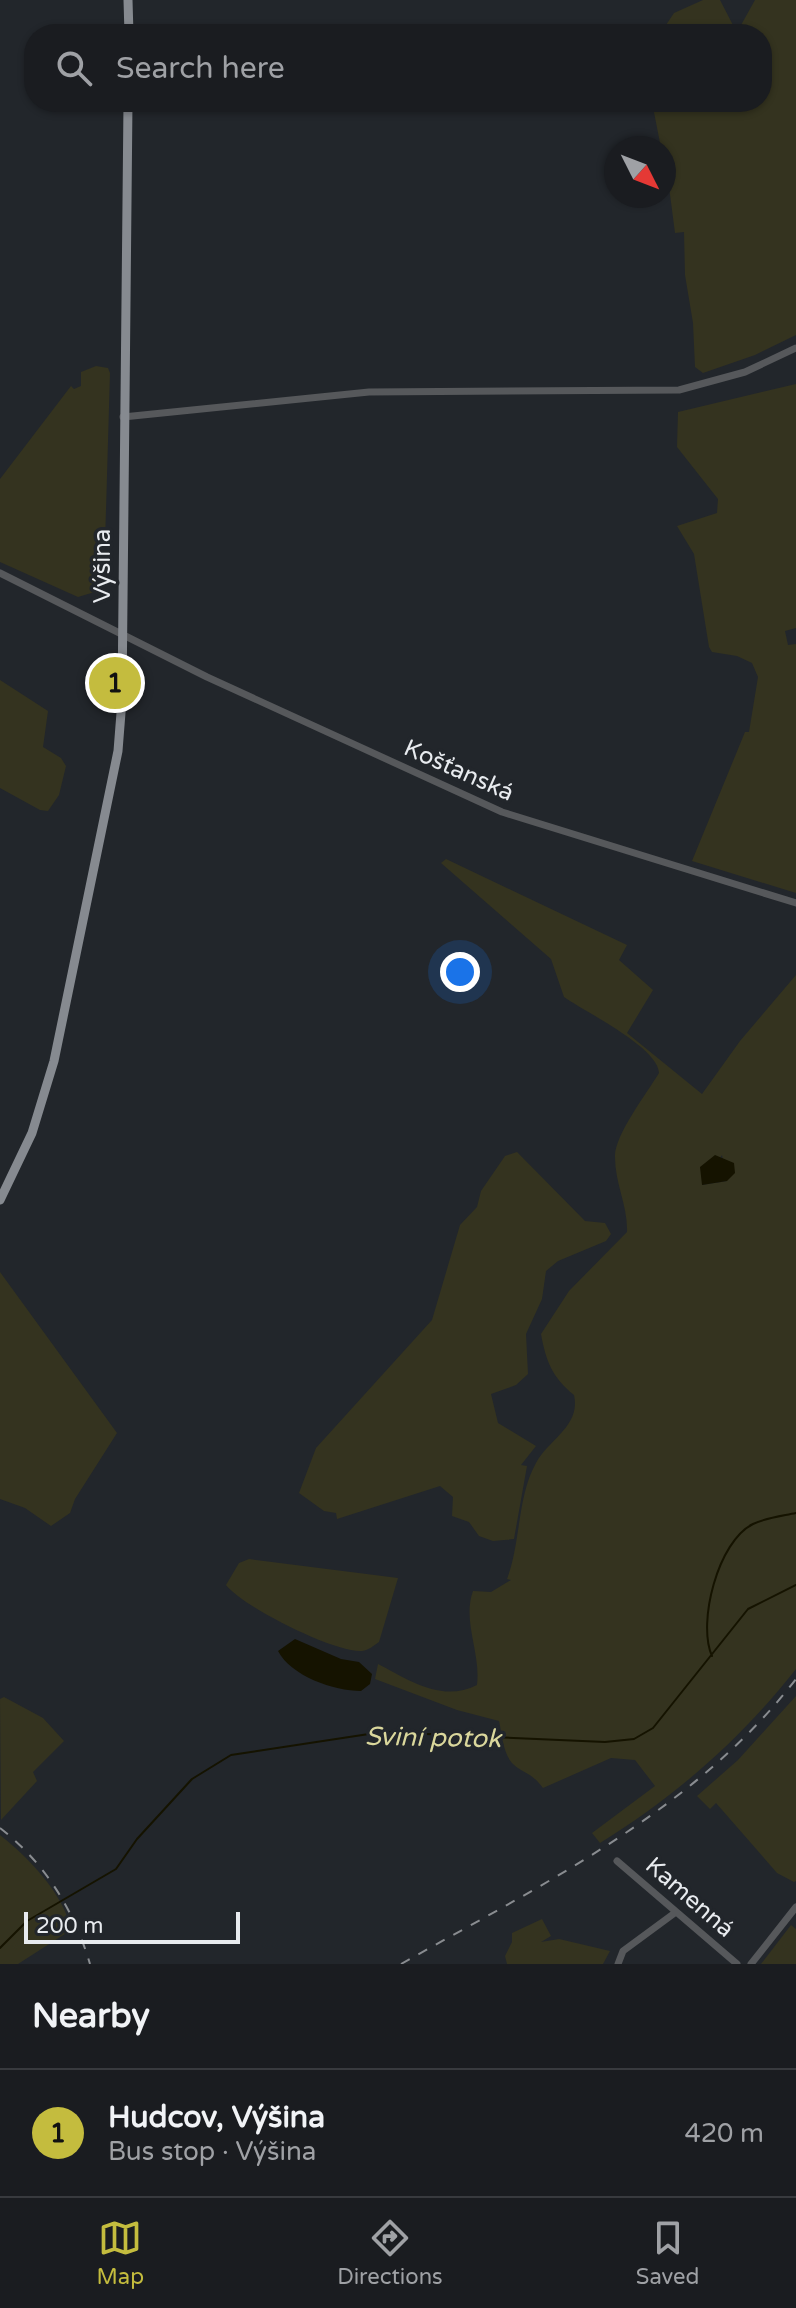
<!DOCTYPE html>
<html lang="en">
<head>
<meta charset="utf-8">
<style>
  body { margin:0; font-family:"Varela Round",sans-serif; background:#232529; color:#f1f3f6 }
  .compass { position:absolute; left:604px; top:136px; width:72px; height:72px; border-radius:50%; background:#1a1c20; box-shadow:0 2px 6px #0004; rotate:132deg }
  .scale { position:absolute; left:24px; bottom:20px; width:216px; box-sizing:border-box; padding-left:8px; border:4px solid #e8ebef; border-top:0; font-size:22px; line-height:28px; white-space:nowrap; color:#e8ebef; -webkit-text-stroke:6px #22262b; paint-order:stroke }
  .you { position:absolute; left:460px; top:972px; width:28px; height:28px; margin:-20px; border:6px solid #fff; border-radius:50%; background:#1a73e8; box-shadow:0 0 0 12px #1a73e833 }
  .badge { display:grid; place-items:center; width:52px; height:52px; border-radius:50%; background:#c4bc3e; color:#111; font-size:26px; font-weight:700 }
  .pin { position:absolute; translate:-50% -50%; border:4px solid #fff; box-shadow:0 2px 8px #0006 }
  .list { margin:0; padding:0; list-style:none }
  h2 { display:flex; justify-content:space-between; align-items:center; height:104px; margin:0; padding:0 32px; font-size:34px }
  h2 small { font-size:26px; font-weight:400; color:#9fa1a5 }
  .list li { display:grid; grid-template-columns:52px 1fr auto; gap:24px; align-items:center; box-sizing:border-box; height:128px; padding:0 32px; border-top:2px solid #383a3e }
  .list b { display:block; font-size:30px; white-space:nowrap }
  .list p { margin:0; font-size:26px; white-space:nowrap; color:#9fa1a5 }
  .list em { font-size:26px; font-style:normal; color:#9fa1a5 }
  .icon { flex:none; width:44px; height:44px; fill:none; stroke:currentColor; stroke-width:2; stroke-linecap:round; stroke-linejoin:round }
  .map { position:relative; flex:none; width:796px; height:1964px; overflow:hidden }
  .search { position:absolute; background:#1a1c20; box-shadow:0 2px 6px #0004; left:24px; right:24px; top:24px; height:88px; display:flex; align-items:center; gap:20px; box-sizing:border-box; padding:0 28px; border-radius:32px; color:#9fa1a5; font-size:30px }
  .sheet { height:232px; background:#1a1c20 }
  nav { display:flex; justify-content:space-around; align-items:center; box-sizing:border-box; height:112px; border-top:2px solid #383a3e; background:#1a1c20; font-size:22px; color:#9fa1a5 }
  nav a { display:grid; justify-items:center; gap:4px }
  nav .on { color:#c4bc3e }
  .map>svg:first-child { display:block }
</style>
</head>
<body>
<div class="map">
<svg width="796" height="1964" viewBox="0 0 796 1964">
  <rect width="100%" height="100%" fill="#22262b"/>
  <path fill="#34331f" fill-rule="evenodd" d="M703,0H720L735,29L730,34H660L674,13Z
    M755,0H796V335L755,355L703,373L695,367L693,323L685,275L684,232L675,233L664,148H661L652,102H762V34H736Z
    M96,366L108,368L110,373L104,578L98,591L78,597L0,562V479L71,386L74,389L81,386V372Z
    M796,384V628L785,631L788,645L796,644V893L692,861L745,732H749L758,677L752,663L737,656L712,652L709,647L694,554L677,526L717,513L718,499L677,447L678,412Z
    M0,680L48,711L43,747L61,758L66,766L59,795L48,811L40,810L0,788Z
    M446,859L627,945L619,960L653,990L627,1033L702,1094L740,1041L796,975V1669C741,1739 676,1796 600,1843L592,1833L655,1786L635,1760L611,1758L543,1788C530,1771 525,1775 513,1764C503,1754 502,1734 499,1721L457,1710L375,1679L378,1664C409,1680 442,1703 477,1685C481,1653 462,1621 473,1591L491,1592L511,1580L507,1579C521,1542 517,1497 536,1463C549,1439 581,1426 574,1395C552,1377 546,1361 541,1334L569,1291L627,1232C628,1206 615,1184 615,1157C614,1136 647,1093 659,1073C658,1047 585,1012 564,997L551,959L441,863ZM722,1155L727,1181L702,1185Z
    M517,1152L585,1221L605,1223L611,1234L606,1241L558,1261L546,1271L542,1299L526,1334L528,1374L516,1385L491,1394L498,1423L536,1446L521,1465L527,1466L514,1539L493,1541L479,1536L469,1522L452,1516L453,1497L440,1486L337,1519L336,1513L324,1511L299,1493L316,1448L432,1320L460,1225L477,1207L481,1191L505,1156Z
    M0,1272L117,1433L75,1499L70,1513L51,1526L25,1508L0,1499Z
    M249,1559L398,1578L379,1642C373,1646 369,1650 362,1651C335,1653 243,1607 226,1585L239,1563Z
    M796,1696V1881L794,1882L777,1873L716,1803L710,1809L697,1796L738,1760Z
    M4,1697L43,1718L64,1741L33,1772L37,1781L1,1820L0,1699Z
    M0,1835C27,1856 65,1895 71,1930L18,1964H0Z
    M542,1919L551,1936L541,1942L559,1939L610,1951L603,1964H507L505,1956L512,1942V1933Z
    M791,1925L796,1929V1964H761Z"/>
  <path fill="#151300" d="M715,1155L734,1163L735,1173L727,1181L702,1185L700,1167Z
    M295,1639L341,1659L359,1662L372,1674L370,1684L361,1691C334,1691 291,1676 278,1651Z"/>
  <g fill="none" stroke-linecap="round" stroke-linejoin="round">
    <path stroke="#151300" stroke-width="2" d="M712,1656C697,1623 718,1541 753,1524C765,1518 782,1516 796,1513
      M0,1948L27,1921L116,1869L137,1839L192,1779L231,1755L382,1732L605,1742L634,1739L653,1728L748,1609L796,1585"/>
    <path stroke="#56585b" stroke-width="7" d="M123,417L369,392L679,390L745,372L796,348
      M0,573L207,677L502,812L796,903
      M617,1861L737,1964
      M618,1964L623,1951L676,1912
      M751,1964L796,1907"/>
    <path stroke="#868a90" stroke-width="9" d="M128,0L129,34
      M0,1200L32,1133L54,1061L118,751L122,700L128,102"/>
    <path stroke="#898c90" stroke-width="2" stroke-dasharray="10 10" stroke-linecap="butt" d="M0,1828C45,1863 74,1910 90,1964
      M401,1964C543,1884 694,1811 796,1679"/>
  </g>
  <g text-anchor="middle" stroke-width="7" stroke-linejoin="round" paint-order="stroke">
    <g font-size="24" fill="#e8ebef" stroke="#22262b">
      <text transform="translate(102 566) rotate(-90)" y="8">Výšina</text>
      <text transform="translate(459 770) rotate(24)" y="8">Košťanská</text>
      <text transform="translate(690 1897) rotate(41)" y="8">Kamenná</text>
    </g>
    <g font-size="26" font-style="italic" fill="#dad79c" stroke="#22262b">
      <text transform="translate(433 1737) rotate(1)" y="9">Sviní potok</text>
    </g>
  </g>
</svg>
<svg class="compass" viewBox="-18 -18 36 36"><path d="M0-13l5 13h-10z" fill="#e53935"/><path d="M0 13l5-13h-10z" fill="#9fa1a5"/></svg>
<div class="scale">200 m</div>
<div class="you"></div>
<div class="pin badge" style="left:115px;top:683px">1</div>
<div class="search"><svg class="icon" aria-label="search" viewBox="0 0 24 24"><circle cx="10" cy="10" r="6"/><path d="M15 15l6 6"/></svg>Search here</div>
</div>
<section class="sheet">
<h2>Nearby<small></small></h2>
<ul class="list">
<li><span class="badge">1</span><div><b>Hudcov, Výšina</b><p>Bus stop · Výšina</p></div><em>420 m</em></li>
</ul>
</section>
<nav>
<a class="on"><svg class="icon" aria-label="map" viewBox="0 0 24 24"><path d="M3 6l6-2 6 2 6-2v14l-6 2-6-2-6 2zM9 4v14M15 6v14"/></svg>Map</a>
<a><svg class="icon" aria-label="directions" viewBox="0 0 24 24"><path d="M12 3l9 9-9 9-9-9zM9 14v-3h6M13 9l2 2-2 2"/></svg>Directions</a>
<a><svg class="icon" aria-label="saved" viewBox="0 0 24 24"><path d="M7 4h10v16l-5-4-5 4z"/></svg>Saved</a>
</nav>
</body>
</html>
